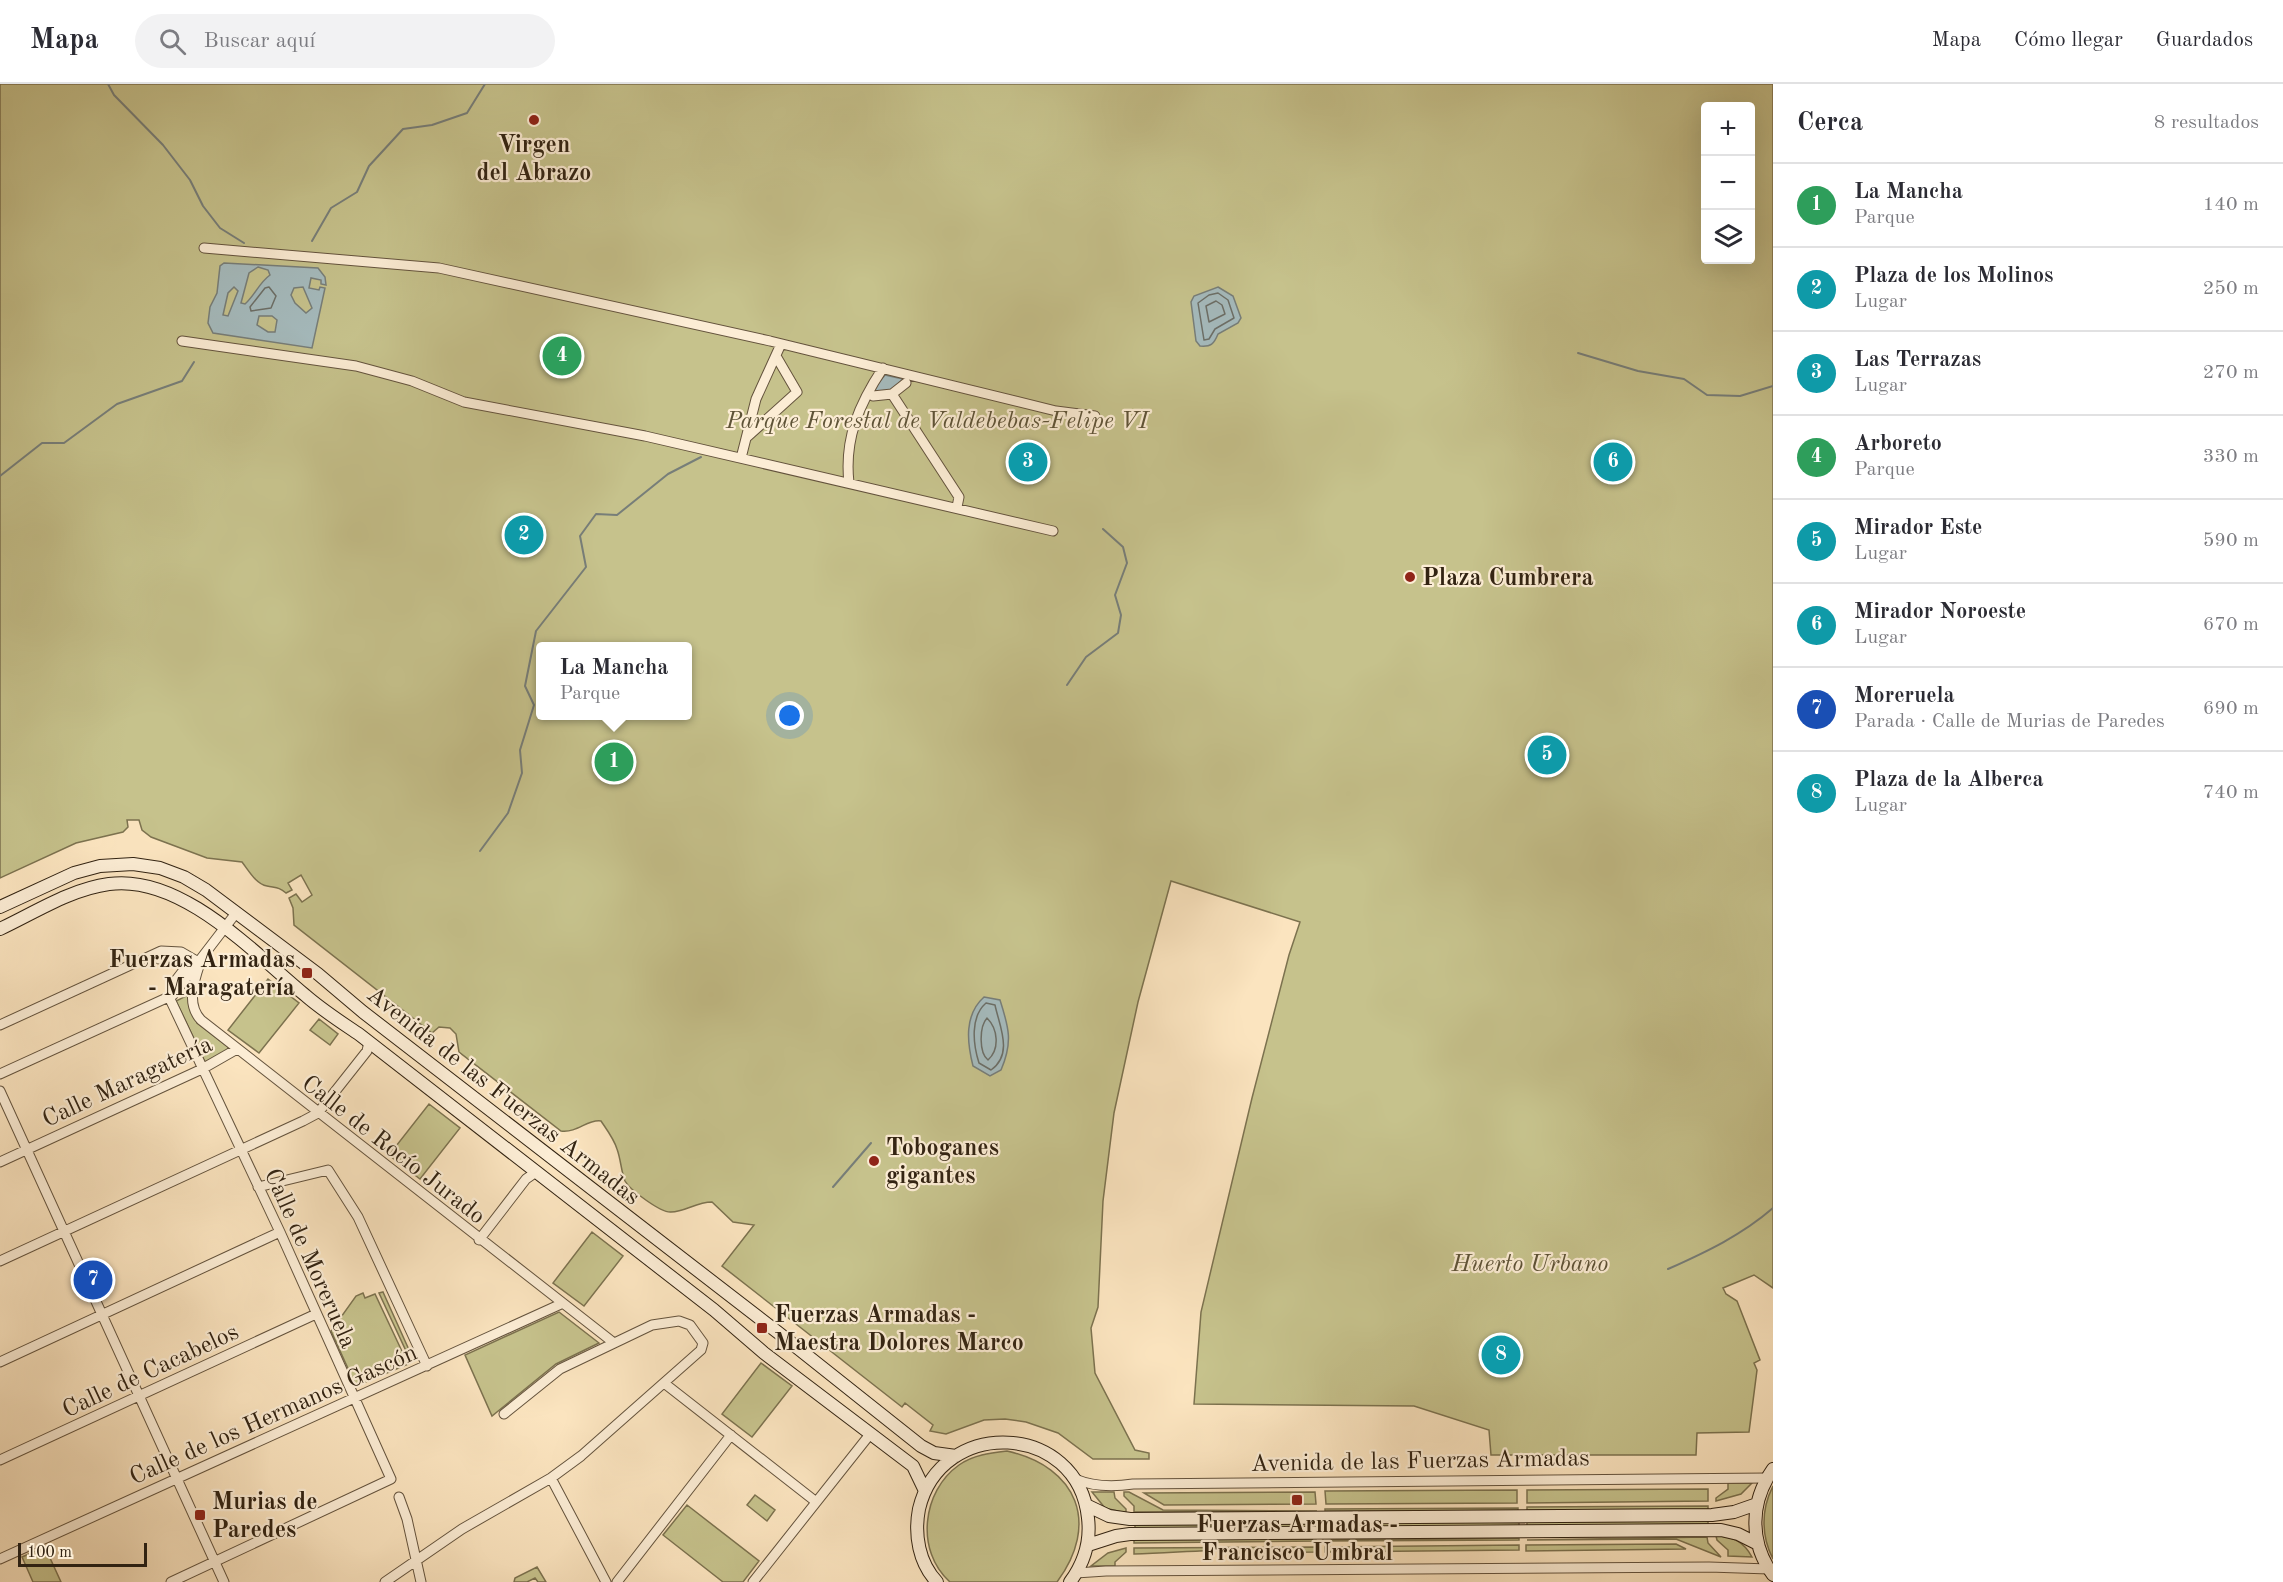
<!DOCTYPE html>
<html lang="es">
<head>
<meta charset="utf-8">
<style>
  body { margin:0; font-family:"Old Standard TT",serif; background:#f2f2f3; color:#2b2b33 }
  .controls { position:absolute; right:18px; top:18px; display:grid; overflow:hidden; border-radius:6px; box-shadow:0 6px 24px #0002 }
  .controls button { width:54px; height:54px; display:grid; place-items:center; padding:0; border:0; border-bottom:2px solid #e1e1e2; background:#fff; color:#2b2b33; font:30px sans-serif }
  .scale { position:absolute; left:18px; bottom:15px; width:129px; box-sizing:border-box; padding-left:6px; border:3px solid #322312; border-top:0; font-size:16px; line-height:21px; white-space:nowrap; color:#322312; -webkit-text-stroke:4px #fcedd5; paint-order:stroke }
  .you { position:absolute; left:790px; top:632px; width:21px; height:21px; margin:-15px; border:4px solid #fff; border-radius:50%; background:#1a73e8; box-shadow:0 0 0 9px #1a73e833 }
  .badge { display:grid; place-items:center; width:39px; height:39px; border-radius:50%; background:#db2777; color:#fff; font-size:20px; font-weight:700 }
  .pin { position:absolute; translate:-50% -50%; border:3px solid #fff; box-shadow:0 2px 6px #0006 }
  .popup { position:absolute; left:536px; top:558px; width:156px; height:78px; box-sizing:border-box; display:grid; place-content:center; border-radius:6px; background:#fff; filter:drop-shadow(0 2px 4px #0005); font-size:20px; white-space:nowrap; color:#7c7c81 }
  .popup b { font-size:22px; color:#2b2b33 }
  .popup::after { content:''; position:absolute; left:50%; top:100%; margin-left:-12px; border:12px solid transparent; border-top-color:#fff }
  .list { margin:0; padding:0; list-style:none }
  h2 { display:flex; justify-content:space-between; align-items:center; height:78px; margin:0; padding:0 24px; font-size:26px }
  h2 small { font-size:20px; font-weight:400; color:#7c7c81 }
  .list li { display:grid; grid-template-columns:39px 1fr auto; gap:18px; align-items:center; box-sizing:border-box; height:84px; padding:0 24px; border-top:2px solid #e1e1e2 }
  .list b { display:block; font-size:22px; white-space:nowrap }
  .list p { margin:0; font-size:20px; white-space:nowrap; color:#7c7c81 }
  .list em { font-size:20px; font-style:normal; color:#7c7c81 }
  .icon { flex:none; width:33px; height:33px; fill:none; stroke:currentColor; stroke-width:2; stroke-linecap:round; stroke-linejoin:round }
  .map { position:relative; flex:none; width:1773px; height:1498px; overflow:hidden }
  header { display:flex; align-items:center; gap:36px; box-sizing:border-box; height:84px; padding:0 30px; background:#fff; border-bottom:2px solid #e1e1e2 }
  header strong { font-size:28px }
  nav { display:flex; gap:33px; margin-inline-start:auto; font-size:21px }
  .search { width:420px; height:54px; background:#f2f2f3; display:flex; align-items:center; gap:15px; box-sizing:border-box; padding:0 21px; border-radius:33px; color:#7c7c81; font-size:22px }
  main { display:flex }
  aside { flex:1; background:#fff }
  .map>svg:first-child { display:block }
</style>
</head>
<body>
<header>
<strong>Mapa</strong>
<div class="search"><svg class="icon" aria-label="search" viewBox="0 0 24 24"><circle cx="10" cy="10" r="6"/><path d="M15 15l6 6"/></svg>Buscar aquí</div>
<nav><a>Mapa</a><a>Cómo llegar</a><a>Guardados</a></nav>
</header>
<main>
<div class="map">
<svg width="1773" height="1498" viewBox="0 0 1773 1498">
  <rect width="100%" height="100%" fill="#fbe4bf"/>
  <filter id="stains"><feTurbulence type="fractalNoise" baseFrequency=".00333" numOctaves="4"/><feColorMatrix values="0 0 0 0 .2 0 0 0 0 .09 0 0 0 0 .02 0 0 0 .5 -.17"/></filter>
  <radialGradient id="worn" r=".72"><stop offset=".6" stop-color="#630" stop-opacity="0"/><stop offset="1" stop-color="#630" stop-opacity=".3"/></radialGradient>
  <path fill="#c6c28c" stroke="#7c724f" stroke-width="1.5" fill-rule="evenodd" d="M0,0H1773V1204L1754,1191L1723,1204L1726,1210L1737,1217L1760,1276L1754,1279L1757,1286L1749,1348L1697,1349L1696,1371H1491L1489,1346L1414,1322L1194,1320L1201,1228L1252,1014L1289,871L1300,838L1171,797L1138,918L1114,1029L1103,1117L1098,1223L1091,1244L1095,1289L1135,1366L1149,1369V1375H1093L1058,1349L1026,1338L1005,1335L984,1336L946,1350L930,1347L933,1341L905,1319L902,1323L722,1182L754,1141L733,1138L712,1118C696,1118 685,1128 671,1128C661,1129 630,1106 625,1097C621,1087 621,1076 617,1065C614,1055 607,1046 601,1037C587,1035 578,1049 561,1047L459,968L456,950L450,944L439,943L432,949L294,841L293,824L289,814L296,810L302,818L312,811L301,791L288,799L292,806L286,809C279,803 276,804 267,802C256,800 249,787 242,778L207,774L151,753L142,746L139,736H127L128,743L123,748L76,759L0,794ZM1706,22H1750V176H1706ZM540,562H688V632H540Z
    M268,895L299,919L259,969L228,946Z
    M188,911L197,939L228,963L227,968L205,978L176,917Z
    M319,935L338,950L330,961L310,946Z
    M429,1020L460,1044L420,1095L389,1071Z
    M592,1148L623,1172L584,1222L553,1199Z
    M383,1208L410,1268L407,1269L379,1209Z
    M363,1209L365,1214L375,1210L408,1280L356,1302L331,1247L356,1212Z
    M559,1228L599,1259L556,1280L492,1332L465,1271Z
    M761,1279L792,1302L752,1353L722,1330Z
    M1007,1367C1078,1383 1100,1440 1057,1498H950C915,1467 922,1407 959,1381C973,1371 990,1369 1007,1367Z
    M1728,1399H1752L1741,1410L1716,1417V1414L1728,1405Z
    M1773,1402V1475C1761,1452 1761,1425 1773,1402Z
    M1708,1405V1417L1527,1419V1406Z
    M1517,1406V1419L1326,1420L1325,1407Z
    M1092,1408H1114L1115,1414L1126,1425V1429L1105,1424Z
    M1124,1408H1129L1163,1426L1317,1427L1134,1428V1422L1124,1412Z
    M1315,1408L1316,1420L1164,1421L1144,1409Z
    M755,1411L775,1426L767,1437L747,1421Z
    M687,1421L759,1477L743,1498H723L663,1451Z
    M1708,1422V1425L1527,1426V1423Z
    M1518,1424V1426L1325,1427V1425Z
    M1708,1437V1440L1527,1442V1438Z
    M1519,1438V1442L1325,1443V1439Z
    M1317,1440V1443L1135,1444V1441Z
    M1716,1452C1733,1452 1744,1458 1752,1473L1728,1472V1466L1717,1456Z
    M1707,1453L1708,1459L1721,1473L1676,1455L1527,1456Z
    M1519,1454V1456L1325,1457V1456Z
    M1316,1455V1457L1134,1459V1456Z
    M1676,1460L1686,1465L1526,1467V1461Z
    M1519,1461V1466L1325,1468V1463Z
    M45,1463L61,1498H33L22,1473Z
    M1317,1463V1468L1237,1469V1466C1201,1466 1171,1469 1134,1470V1464Z
    M1126,1464V1468L1115,1478V1482H1091L1108,1469Z
    M537,1483L546,1498H538L535,1494L527,1498H514L515,1494Z"/>
  <path fill="#a5bbbe" stroke="#777e79" stroke-width="1.5" fill-rule="evenodd" d="M224,179L318,184L325,193L326,201L321,200V196L311,194L309,204L319,206L320,203L325,204L312,264L213,249L208,239L210,223L217,209L220,182ZM258,183L268,186L270,191C259,199 255,211 245,220L241,219L249,189ZM234,203L238,207L228,232L223,231L228,209ZM303,203L312,224L306,229L295,219L291,211L294,204ZM259,232H272L277,236L275,248H268L257,241Z
    M1218,203L1233,212L1241,234L1238,239L1218,250C1214,260 1211,263 1200,262L1196,257L1191,218L1194,212Z
    M885,291L903,295L891,307H872Z
    M984,913L1000,916C1009,944 1013,958 1001,986L990,992L973,982C967,958 964,931 984,913Z"/>
  <g fill="none" stroke-linecap="round" stroke-linejoin="round">
    <path stroke="#6c6f68" stroke-width="1.5" d="M269,203L276,212L271,224L251,227L250,223L265,204Z
      M1218,209L1228,216L1234,234L1215,245L1209,255L1204,256L1198,219L1209,211Z
      M1216,217L1222,221L1225,230L1209,238L1206,222Z
      M986,919L995,921C999,941 1014,970 991,986L979,979C973,960 970,933 986,919Z
      M987,934C998,945 1000,965 988,976C979,969 979,943 987,934Z"/>
    <path stroke="#777e79" stroke-width="2" d="M108,0L114,11L163,61L190,96L203,122L220,144L244,159
      M312,157L331,124L357,108L369,82L403,45L432,41L467,29L485,0
      M1578,269L1638,287L1684,295L1707,311L1740,312L1773,302
      M0,392L42,359H64L117,320L182,297L194,278
      M1067,601L1086,573L1118,549L1121,531L1115,511L1127,479L1123,463L1103,445
      M480,767L508,729L522,689L520,666L534,621L525,602L536,547L586,483L580,452L596,430L617,431L668,390L701,373
      M833,1103L871,1059
      M1668,1185C1706,1168 1742,1151 1773,1124"/>
    <defs>
      <path id="street" d="M204,164L439,184L770,257L1056,327L1095,332
        M182,257L356,282L412,297L464,318L645,352L1053,447
        M892,310L959,413L957,423
        M873,312L892,310L906,299
        M746,354L797,308L776,272
        M741,374L756,315L781,260
        M849,399C844,355 859,320 883,284
        M159,875L171,873L179,876
        M200,879C194,897 186,920 201,936L614,1259
        M173,900L186,883L189,886
        M169,913L280,1148L391,1395L171,1498
        M0,941L161,867L181,868L200,879
        M0,990L173,911L236,829
        M0,1007L224,1498
        M0,1078L202,985L237,965
        M258,1103L328,1086L358,1133L427,1282
        M479,1156L526,1095L536,1088
        M0,1177L303,1037L318,1029L367,967L369,958
        M0,1278L280,1148
        M664,1299L815,1417
        M0,1376L316,1230
        M551,1394L606,1498
        M1075,1395C1094,1403 1113,1403 1133,1400L1767,1394
        M399,1413L407,1435L421,1498
        M0,1475L561,1220
        M1076,1489L1106,1487L1709,1483L1769,1485
        M385,1498L462,1445L551,1394L581,1372L701,1266L703,1259L690,1241L679,1237L652,1241L560,1285L504,1330
        M617,1498L731,1351
        M753,1498L871,1349"/>
      <path id="secondary" d="M0,823L74,789L100,782L133,780L160,784L184,793L206,806L318,890L363,928L780,1250L921,1362L934,1369L956,1372
        M0,845C34,829 71,805 109,800C181,790 253,868 305,911C322,926 341,938 360,951L714,1226L764,1269L913,1382L925,1407
        M1773,1385C1750,1418 1749,1458 1773,1491
        M1086,1421L1109,1432L1130,1435L1712,1431L1734,1428L1757,1420
        M1088,1461L1116,1452L1130,1450L1721,1446L1738,1450L1758,1460
        M937,1498C919,1479 914,1451 919,1425C941,1332 1078,1338 1088,1434C1091,1459 1084,1479 1070,1498"/>
    </defs>
    <use href="#street" stroke="#64533d" stroke-width="11"/>
    <use href="#secondary" stroke="#322312" stroke-width="14"/>
    <use href="#street" stroke="#fcedd5" stroke-width="9"/>
    <use href="#secondary" stroke="#fcedd5" stroke-width="12"/>
  </g>
  <g fill="#8f2418" stroke="#fcedd5" stroke-width="2">
    <circle cx="534" cy="36" r="6"/>
    <circle cx="1410" cy="493" r="6"/>
    <rect x="301" y="883" width="12" height="12" rx="3"/>
    <circle cx="874" cy="1077" r="6"/>
    <rect x="756" y="1238" width="12" height="12" rx="3"/>
    <rect x="1291" y="1410" width="12" height="12" rx="3"/>
    <rect x="194" y="1425" width="12" height="12" rx="3"/>
  </g>
  <g text-anchor="middle" stroke-width="4.5" stroke-linejoin="round" paint-order="stroke">
    <g font-size="24" font-weight="bold" fill="#322312" stroke="#fcedd5" text-anchor="start">
      <text x="534" y="68" text-anchor="middle">Virgen<tspan x="534" dy="28">del Abrazo</tspan></text>
      <text x="1422" y="501">Plaza Cumbrera</text>
      <text x="295" y="883" text-anchor="end">Fuerzas Armadas<tspan x="295" dy="28">- Maragatería</tspan></text>
      <text x="886" y="1071">Toboganes<tspan x="886" dy="28">gigantes</tspan></text>
      <text x="774" y="1238">Fuerzas Armadas -<tspan x="774" dy="28">Maestra Dolores Marco</tspan></text>
      <text x="212" y="1425">Murias de<tspan x="212" dy="28">Paredes</tspan></text>
      <text x="1297" y="1448" text-anchor="middle">Fuerzas Armadas -<tspan x="1297" dy="28">Francisco Umbral</tspan></text>
    </g>
    <g font-size="24" font-style="italic" fill="#5e5337" stroke="#fcedd5">
      <text x="937" y="344">Parque Forestal de Valdebebas-Felipe VI</text>
      <text x="1530" y="1187">Huerto Urbano</text>
    </g>
    <g font-size="24" fill="#322312" stroke="#fcedd5">
      <text transform="translate(127 997) rotate(-25)" y="8">Calle Maragatería</text>
      <text transform="translate(504 1011) rotate(38)" y="8">Avenida de las Fuerzas Armadas</text>
      <text transform="translate(394 1065) rotate(38)" y="8">Calle de Rocío Jurado</text>
      <text transform="translate(311 1174) rotate(66)" y="8">Calle de Moreruela</text>
      <text transform="translate(150 1286) rotate(-25)" y="8">Calle de Cacabelos</text>
      <text transform="translate(273 1330) rotate(-24)" y="8">Calle de los Hermanos Gascón</text>
      <text transform="translate(1420 1376) rotate(-1)" y="8">Avenida de las Fuerzas Armadas</text>
    </g>
  </g>
  <rect width="100%" height="100%" filter="url(#stains)"/>
  <rect width="100%" height="100%" fill="url(#worn)"/>
</svg>
<div class="controls">
<button>+</button>
<button>−</button>
<button><svg class="icon" aria-label="layers" viewBox="0 0 24 24"><path d="M12 4l9 5-9 5-9-5zM3 14l9 5 9-5"/></svg></button>
</div>
<div class="scale">100 m</div>
<div class="you"></div>
<div class="pin badge" style="left:614px;top:678px;background:#2e9e5b">1</div>
<div class="popup"><b>La Mancha</b>Parque</div>
<div class="pin badge" style="left:524px;top:451px;background:#0f9aa8">2</div>
<div class="pin badge" style="left:1028px;top:378px;background:#0f9aa8">3</div>
<div class="pin badge" style="left:562px;top:272px;background:#2e9e5b">4</div>
<div class="pin badge" style="left:1547px;top:671px;background:#0f9aa8">5</div>
<div class="pin badge" style="left:1613px;top:378px;background:#0f9aa8">6</div>
<div class="pin badge" style="left:93px;top:1196px;background:#1a4fb4">7</div>
<div class="pin badge" style="left:1501px;top:1271px;background:#0f9aa8">8</div>
</div>
<aside>
<h2>Cerca<small>8 resultados</small></h2>
<ul class="list">
<li><span class="badge" style="background:#2e9e5b">1</span><div><b>La Mancha</b><p>Parque</p></div><em>140 m</em></li>
<li><span class="badge" style="background:#0f9aa8">2</span><div><b>Plaza de los Molinos</b><p>Lugar</p></div><em>250 m</em></li>
<li><span class="badge" style="background:#0f9aa8">3</span><div><b>Las Terrazas</b><p>Lugar</p></div><em>270 m</em></li>
<li><span class="badge" style="background:#2e9e5b">4</span><div><b>Arboreto</b><p>Parque</p></div><em>330 m</em></li>
<li><span class="badge" style="background:#0f9aa8">5</span><div><b>Mirador Este</b><p>Lugar</p></div><em>590 m</em></li>
<li><span class="badge" style="background:#0f9aa8">6</span><div><b>Mirador Noroeste</b><p>Lugar</p></div><em>670 m</em></li>
<li><span class="badge" style="background:#1a4fb4">7</span><div><b>Moreruela</b><p>Parada · Calle de Murias de Paredes</p></div><em>690 m</em></li>
<li><span class="badge" style="background:#0f9aa8">8</span><div><b>Plaza de la Alberca</b><p>Lugar</p></div><em>740 m</em></li>
</ul>
</aside>
</main>
</body>
</html>
